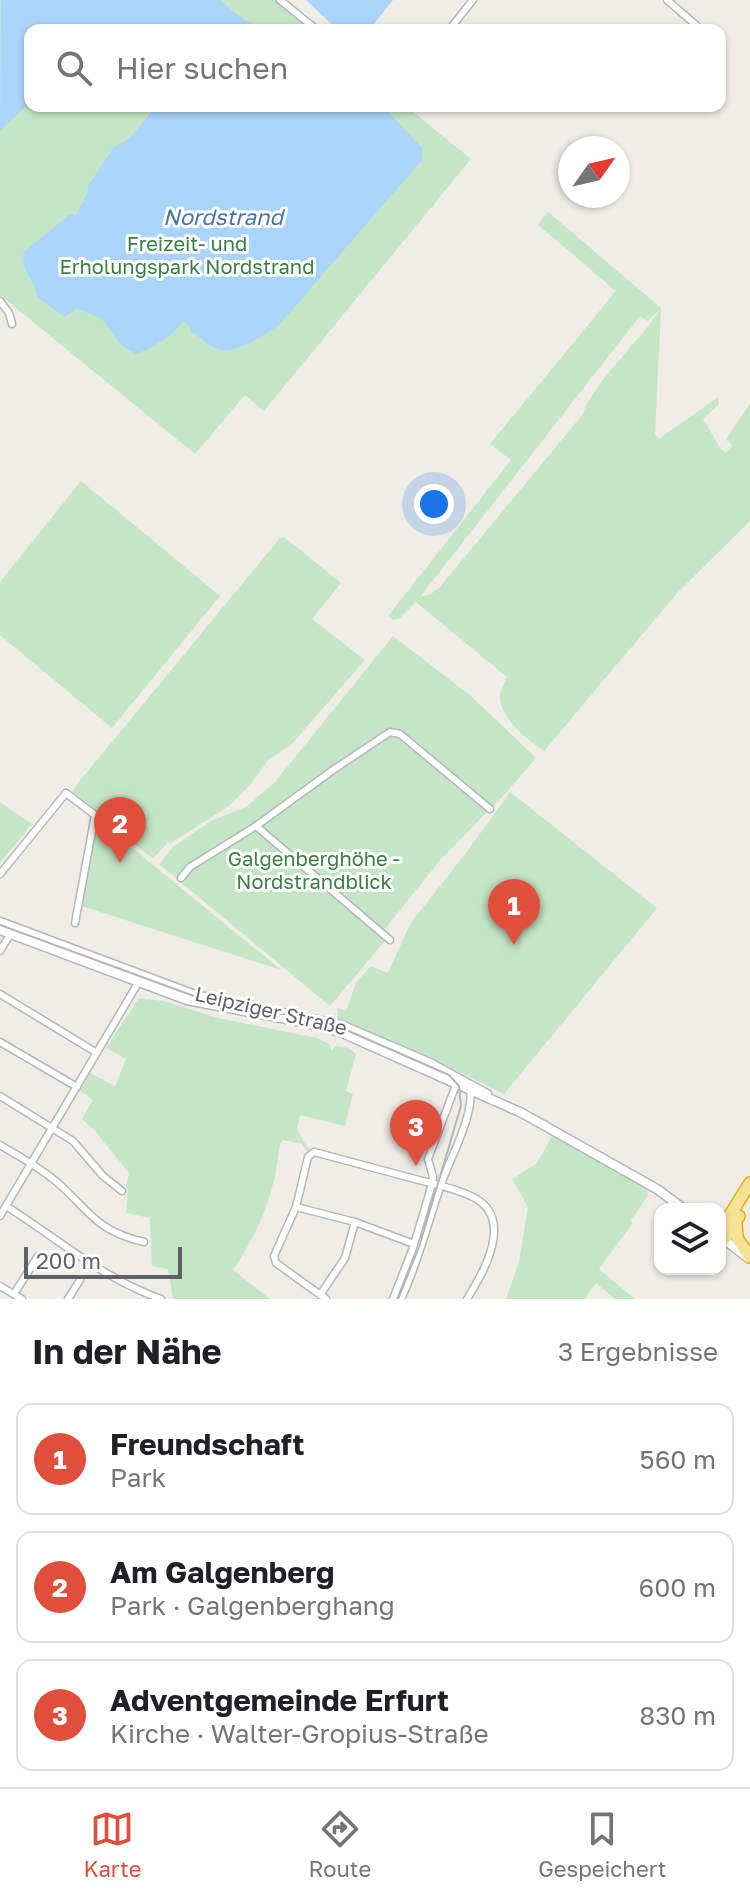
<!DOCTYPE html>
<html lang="de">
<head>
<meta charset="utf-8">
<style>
  body { margin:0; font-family:"Golos Text",sans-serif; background:#f2f2f2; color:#202124 }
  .controls { position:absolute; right:24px; bottom:24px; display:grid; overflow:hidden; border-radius:16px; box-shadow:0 2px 6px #0004 }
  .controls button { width:72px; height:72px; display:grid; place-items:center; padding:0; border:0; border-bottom:2px solid #e0e0e0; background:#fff; color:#202124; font:40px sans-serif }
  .compass { position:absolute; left:558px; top:136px; width:72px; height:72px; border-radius:50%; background:#fff; box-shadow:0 2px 6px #0004; rotate:56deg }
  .scale { position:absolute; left:24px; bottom:20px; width:158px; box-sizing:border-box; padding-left:8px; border:4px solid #5e6165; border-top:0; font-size:22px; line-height:28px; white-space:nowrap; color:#5e6165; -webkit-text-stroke:6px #fff; paint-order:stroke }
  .you { position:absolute; left:434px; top:504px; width:28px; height:28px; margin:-20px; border:6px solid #fff; border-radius:50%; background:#1a73e8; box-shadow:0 0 0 12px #1a73e833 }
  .badge { display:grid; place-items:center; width:52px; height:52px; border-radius:50%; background:#e04f3b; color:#fff; font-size:26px; font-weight:700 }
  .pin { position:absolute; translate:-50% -66px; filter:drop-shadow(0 2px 4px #0008) }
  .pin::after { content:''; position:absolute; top:42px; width:28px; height:24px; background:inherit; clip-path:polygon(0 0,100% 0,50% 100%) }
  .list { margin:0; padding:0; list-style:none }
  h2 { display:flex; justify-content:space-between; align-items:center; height:104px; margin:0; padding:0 32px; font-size:34px }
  h2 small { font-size:26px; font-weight:400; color:#757577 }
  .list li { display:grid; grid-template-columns:52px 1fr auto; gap:24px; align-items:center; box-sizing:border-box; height:112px; margin:0 16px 16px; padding:0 16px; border:2px solid #e0e0e0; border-radius:16px }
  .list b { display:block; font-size:30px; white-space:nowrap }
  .list p { margin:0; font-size:26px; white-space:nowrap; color:#757577 }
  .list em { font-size:26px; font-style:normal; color:#757577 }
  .icon { flex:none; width:44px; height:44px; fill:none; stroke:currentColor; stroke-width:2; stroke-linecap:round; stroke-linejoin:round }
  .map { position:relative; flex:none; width:750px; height:1299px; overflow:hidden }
  .search { position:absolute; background:#fff; box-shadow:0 2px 6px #0004; left:24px; right:24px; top:24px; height:88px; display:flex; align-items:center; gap:20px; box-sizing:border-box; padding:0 28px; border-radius:16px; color:#757577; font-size:30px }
  .sheet { height:488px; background:#fff }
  nav { display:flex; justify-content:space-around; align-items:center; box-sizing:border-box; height:112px; border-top:2px solid #e0e0e0; background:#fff; font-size:22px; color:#757577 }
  nav a { display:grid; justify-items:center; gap:4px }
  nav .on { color:#e04f3b }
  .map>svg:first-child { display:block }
</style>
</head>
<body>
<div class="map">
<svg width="750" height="1299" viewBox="0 0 750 1299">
  <rect width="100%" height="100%" fill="#efede6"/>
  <path fill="#c4e5c6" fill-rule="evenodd" d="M0,0H277L314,30H30V106H406L471,159L264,411L245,395L195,454L0,295Z
    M548,212L661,308L655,434L659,439L718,397L719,404L703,419L721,449L726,453L732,446L726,439L750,404V521L677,593L544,751C528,740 499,718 500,695C501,689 505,683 507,677L416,602L399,619L393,620L388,616L511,460L490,444L616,291L538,225ZM660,310C640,341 593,383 583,414L440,587L431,594L420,597L640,316L647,321Z
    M81,481L220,596L112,728L0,635V582Z
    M284,537L341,583L312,619L365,660L290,746L269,759L251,784L229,806L171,843L168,842L153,859L72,792L74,788L280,538Z
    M393,636L471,696L536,758L505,794L441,859L380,935L385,941L330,1006L159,864L173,847L211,821L246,807L275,782Z
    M510,792L657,908L504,1094L425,1055L337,1018L338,1008L346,1011L356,983L371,966L388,973L410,924L469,849Z
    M0,802L32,824L0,863Z
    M97,819L281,970L82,906Z
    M139,998L163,1001L218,1018L317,1038L329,1044L332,1051L335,1046L347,1047L356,1054L346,1091L353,1094L345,1126L300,1115L297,1130L310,1152L308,1153L302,1144L283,1140L280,1144C274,1195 261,1228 233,1270L270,1299H173L168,1269L152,1266L150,1218L126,1213L128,1189L126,1188L129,1173L95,1131L82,1119L93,1100L80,1091L90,1073L115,1086L126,1059L106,1048Z
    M553,1135L647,1189L648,1195L631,1220L632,1224L599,1269L635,1299H615L596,1283L585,1299H506L519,1261L528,1207L512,1179L536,1164Z"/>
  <path fill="#abd4fa" d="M1,0H220C232,10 242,21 258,25C268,27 280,25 289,30H30V102L0,131Z
    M306,0H393L369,30H338Z
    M156,106H383L422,148V160L279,325C266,334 236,355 218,349C209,346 199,336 190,331L191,328L183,321C171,337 154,347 136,354L122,346L102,319L76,308L65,317L37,297C35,274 21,278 24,252L70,214L76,215L88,192V186L114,147L129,139Z"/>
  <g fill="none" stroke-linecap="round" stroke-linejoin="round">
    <defs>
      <path id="street" d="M280,0L317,30
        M667,0L696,25
        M449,30L473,0
        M0,301L9,313L12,324
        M256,826L390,940
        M0,874L66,793L95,815L75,923
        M181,878L190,867L256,826L333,770L390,732L400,734L490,809
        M0,951L11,933
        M0,994L97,1053
        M0,1042L77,1087
        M0,1096L73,1141L103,1176L122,1191
        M0,1145C20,1157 41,1168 58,1183C91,1213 97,1231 144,1242
        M6,1206C58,1239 102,1278 161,1299
        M296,1207L355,1222L414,1244
        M0,1216L141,978
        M0,1286L22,1299
        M14,1294L38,1256
        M320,1295L345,1258L355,1222
        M68,1299L80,1280
        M326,1299L276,1263L274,1256L296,1207L308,1157L314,1152C347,1161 381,1170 415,1179C434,1184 455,1188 473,1197C515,1218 484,1272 467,1299
        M393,1299L413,1248L432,1184L433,1177L428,1159L457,1082
        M401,1299C419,1261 428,1221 442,1182C451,1156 475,1114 470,1087"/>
      <path id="secondary" d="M0,922L195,995L341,1025L430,1063L487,1094
        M0,930L187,1000L302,1022L340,1032L522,1113L657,1189L684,1209
        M721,1237L748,1258"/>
      <path id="highway" d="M736,1222L737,1238L750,1257
        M720,1231L750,1183
        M724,1239L739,1216"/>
    </defs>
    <use href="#street" stroke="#b3b6ba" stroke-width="9"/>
    <use href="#secondary" stroke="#b2b5ba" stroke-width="11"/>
    <use href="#highway" stroke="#e8ad0d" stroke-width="14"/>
    <use href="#street" stroke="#fff" stroke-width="6"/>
    <use href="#secondary" stroke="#fff" stroke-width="8"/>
    <use href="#highway" stroke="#f7e395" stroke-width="11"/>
    <path stroke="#b4b5b5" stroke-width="2" d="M0,925L202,999L309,1019L344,1029L449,1075L459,1086L461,1106L419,1247L398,1299"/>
  </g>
  <g text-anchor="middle" stroke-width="6" stroke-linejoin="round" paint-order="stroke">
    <g font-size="20" fill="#398140" stroke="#fff">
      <text x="187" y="251">Freizeit- und<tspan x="187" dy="23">Erholungspark Nordstrand</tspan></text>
      <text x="314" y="866">Galgenberghöhe -<tspan x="314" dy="23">Nordstrandblick</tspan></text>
    </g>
    <g font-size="20" fill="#5e6165" stroke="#fff">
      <text transform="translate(271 1011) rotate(13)" y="7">Leipziger Straße</text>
    </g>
    <g font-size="22" font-style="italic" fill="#4874ac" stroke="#fff">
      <text x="223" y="225">Nordstrand</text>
    </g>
  </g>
</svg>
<div class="controls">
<button><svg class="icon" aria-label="layers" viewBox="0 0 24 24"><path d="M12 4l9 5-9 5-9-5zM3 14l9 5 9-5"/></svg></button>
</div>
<svg class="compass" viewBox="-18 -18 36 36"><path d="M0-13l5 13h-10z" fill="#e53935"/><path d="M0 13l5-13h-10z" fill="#757577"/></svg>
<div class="scale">200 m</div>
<div class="you"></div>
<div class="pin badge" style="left:514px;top:945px">1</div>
<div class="pin badge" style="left:120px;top:863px">2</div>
<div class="pin badge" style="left:416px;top:1166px">3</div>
<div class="search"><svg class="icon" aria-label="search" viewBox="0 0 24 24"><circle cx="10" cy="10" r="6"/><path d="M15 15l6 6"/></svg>Hier suchen</div>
</div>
<section class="sheet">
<h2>In der Nähe<small>3 Ergebnisse</small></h2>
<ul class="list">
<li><span class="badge">1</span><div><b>Freundschaft</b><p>Park</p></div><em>560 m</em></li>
<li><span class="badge">2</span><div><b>Am Galgenberg</b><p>Park · Galgenberghang</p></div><em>600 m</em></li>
<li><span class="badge">3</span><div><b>Adventgemeinde Erfurt</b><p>Kirche · Walter-Gropius-Straße</p></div><em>830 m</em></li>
</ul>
</section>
<nav>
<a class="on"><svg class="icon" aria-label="map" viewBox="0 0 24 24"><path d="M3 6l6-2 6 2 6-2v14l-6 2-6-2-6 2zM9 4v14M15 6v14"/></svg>Karte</a>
<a><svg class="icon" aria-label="directions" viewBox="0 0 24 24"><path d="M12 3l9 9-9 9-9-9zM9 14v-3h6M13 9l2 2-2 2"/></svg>Route</a>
<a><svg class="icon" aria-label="saved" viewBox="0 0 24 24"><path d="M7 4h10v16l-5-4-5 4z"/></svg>Gespeichert</a>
</nav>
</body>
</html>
